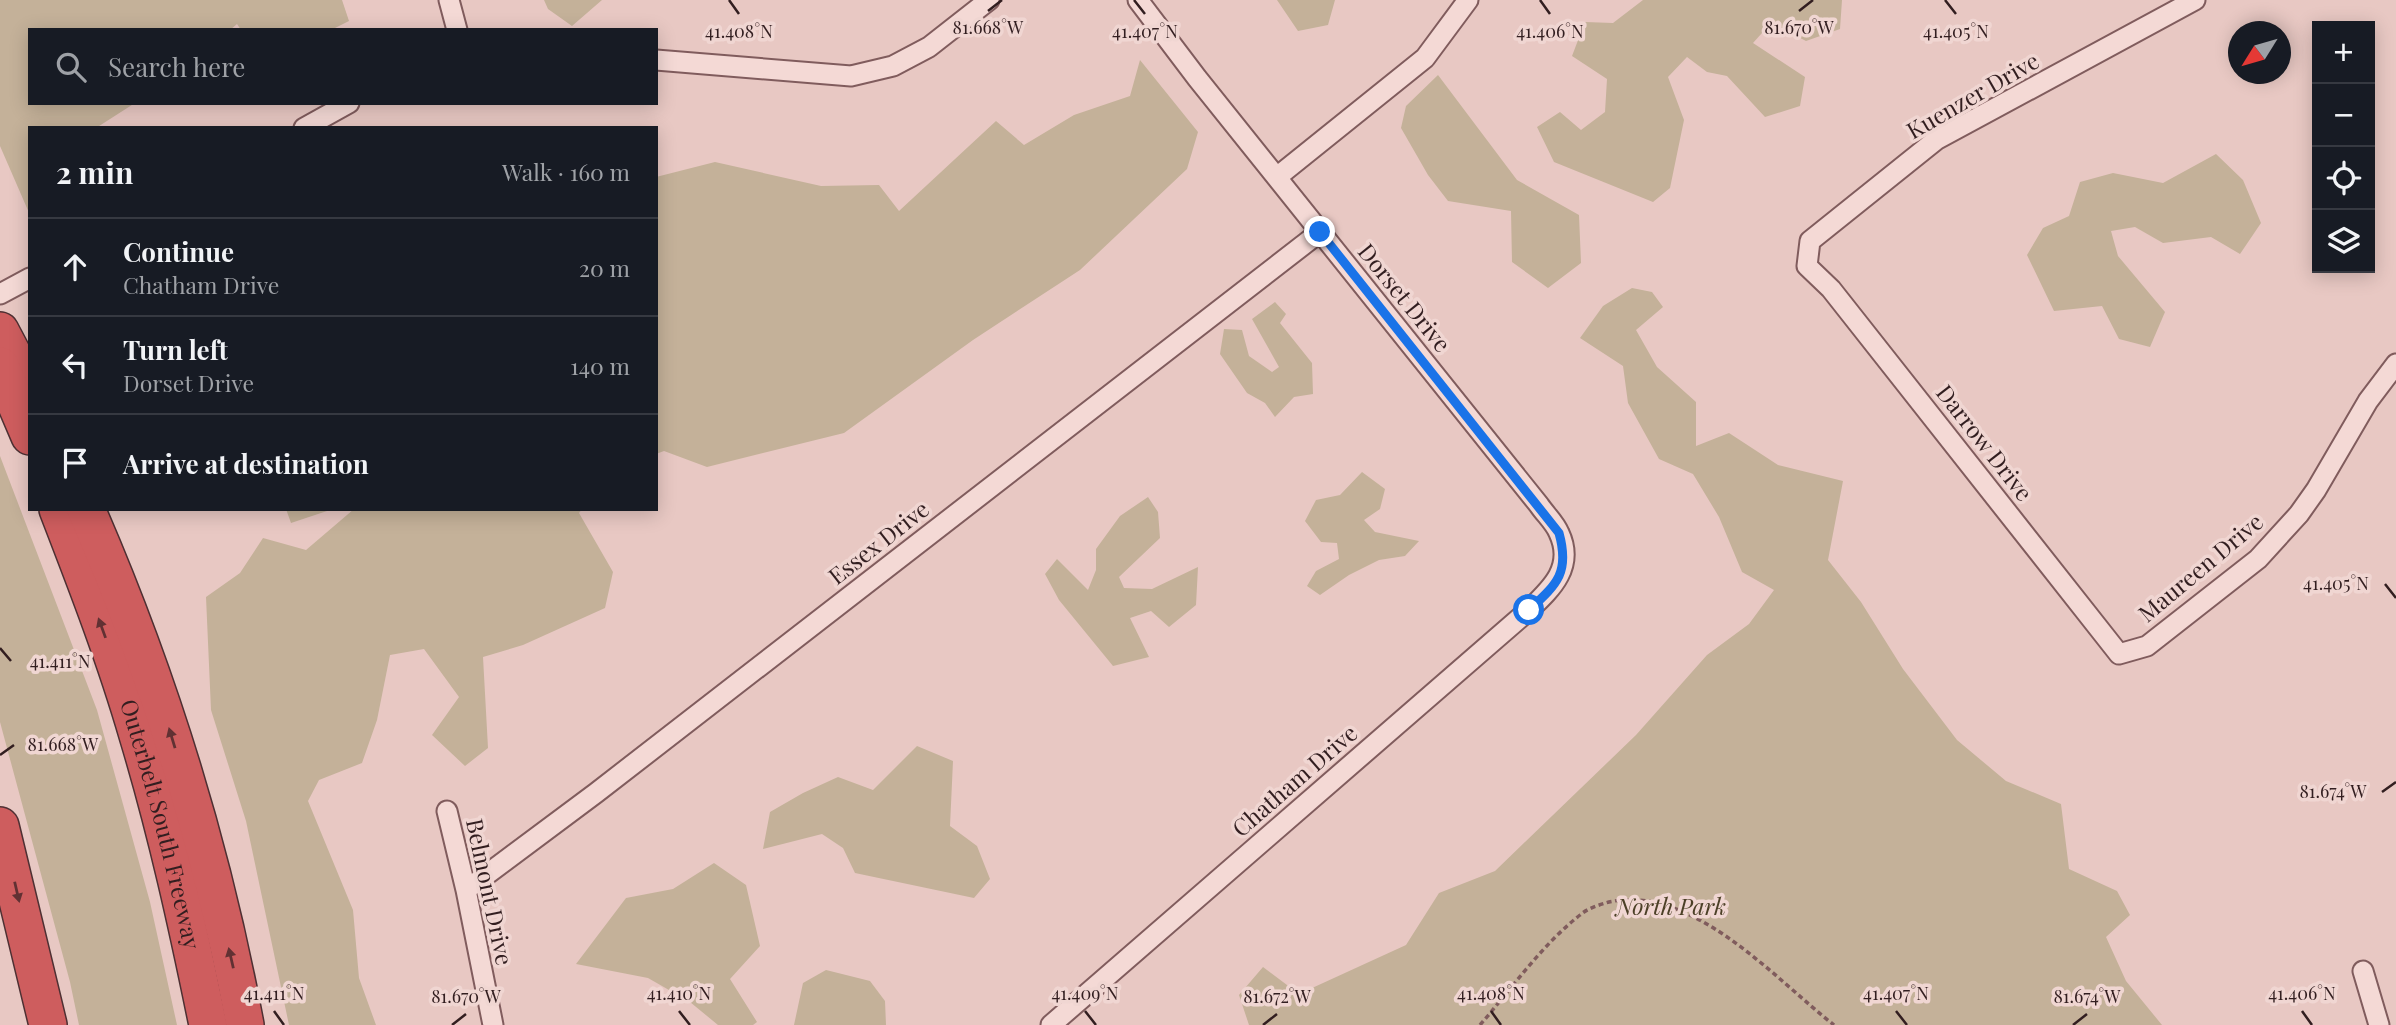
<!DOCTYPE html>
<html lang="en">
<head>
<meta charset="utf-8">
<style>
  body { margin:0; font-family:"Playfair Display",serif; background:#242831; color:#f1f3f6 }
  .controls { position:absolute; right:21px; top:21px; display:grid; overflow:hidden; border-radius:0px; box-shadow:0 4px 18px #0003 }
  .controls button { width:63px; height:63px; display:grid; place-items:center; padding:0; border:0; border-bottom:2px solid #363941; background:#171b24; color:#f1f3f6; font:35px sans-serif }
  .compass { position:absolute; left:2228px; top:21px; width:63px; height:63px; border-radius:50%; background:#171b24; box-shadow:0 4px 18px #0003; rotate:233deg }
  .stop { position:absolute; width:21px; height:21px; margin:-16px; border:5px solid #1a73e8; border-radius:50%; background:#fff }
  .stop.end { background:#1a73e8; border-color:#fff; box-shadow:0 2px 7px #0008 }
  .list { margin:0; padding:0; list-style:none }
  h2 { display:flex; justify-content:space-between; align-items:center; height:91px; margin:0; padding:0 28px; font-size:30px }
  h2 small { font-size:23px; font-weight:400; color:#9ea1a6 }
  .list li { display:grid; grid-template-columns:46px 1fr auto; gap:21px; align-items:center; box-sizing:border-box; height:98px; padding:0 28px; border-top:2px solid #363941 }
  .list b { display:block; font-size:26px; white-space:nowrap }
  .list p { margin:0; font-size:23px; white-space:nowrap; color:#9ea1a6 }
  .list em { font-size:23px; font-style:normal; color:#9ea1a6 }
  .icon { flex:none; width:38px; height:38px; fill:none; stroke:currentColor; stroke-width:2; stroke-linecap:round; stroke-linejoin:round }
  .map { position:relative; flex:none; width:2396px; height:1025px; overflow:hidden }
  .search { position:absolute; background:#171b24; box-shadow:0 4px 18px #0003; left:28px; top:28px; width:630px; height:77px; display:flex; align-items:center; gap:18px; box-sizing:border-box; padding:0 24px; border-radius:0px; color:#9ea1a6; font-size:26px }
  .panel { position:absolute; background:#171b24; box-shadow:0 4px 18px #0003; left:28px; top:126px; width:630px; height:385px; border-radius:0px }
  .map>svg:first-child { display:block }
</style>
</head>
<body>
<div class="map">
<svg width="2396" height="1025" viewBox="0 0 2396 1025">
  <rect width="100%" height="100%" fill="#e8c8c3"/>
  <path fill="#c4b199" d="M0,0H342L349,21L331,30H241L237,24L230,30H30V103H135L96,128H30V215L0,146Z
    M544,0H602L572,26L548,9Z
    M1277,0H1335L1328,25L1298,31Z
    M1643,0H1842L1840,29L1806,41L1771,23L1753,43L1805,77L1800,106L1765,117L1727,76L1707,72L1687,57L1668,77L1684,120L1670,188L1653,202L1554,162L1537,127L1560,112L1581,130L1605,112L1607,79L1572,56L1585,22L1613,23Z
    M1140,60L1198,132L1187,169L1080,270L973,340L844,433L707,467L664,451L656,454V177L715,162L821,186L879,185L899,211L996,121L1024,145L1074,115L1130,96Z
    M1438,75L1517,180L1579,215L1581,263L1548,288L1512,262L1511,211L1448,201L1428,175L1401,128L1406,106Z
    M2216,154L2243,180L2261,223L2240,254L2211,237L2163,243L2135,227L2111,231L2118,256L2165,312L2150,347L2119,339L2102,306L2054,311L2027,255L2043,228L2069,216L2080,182L2113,173L2163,183Z
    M1632,288L1652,292L1663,307L1636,330L1657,367L1696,402V446L1729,433L1778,465L1843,481L1828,560L1861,602L1903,669L1957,740L2006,781L2061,804L2069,869L2117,891L2130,915L2106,937L2126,981L2162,1025H1249L1239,995L1263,967L1299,994L1406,945L1439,893L1495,871L1636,735L1707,655L1749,624L1774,590L1742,572L1719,517L1693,474L1659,459L1628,403L1623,366L1580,338L1603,306Z
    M1275,302L1286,314L1280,323L1312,363L1313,394L1294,397L1275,417L1265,403L1247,393L1220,354L1224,329L1242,330L1249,356L1272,372L1279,367L1252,319Z
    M0,456L97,710L150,902L177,1025H79L70,982L0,722Z
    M1362,472L1385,489L1380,509L1364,520L1375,532L1419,541L1405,556L1379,560L1349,575L1320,595L1307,586L1316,571L1339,559L1337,543L1321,542L1305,521L1316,500L1340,495Z
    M1148,497L1158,512L1160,538L1119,577L1124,588L1152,589L1198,567L1196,605L1169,627L1151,611L1130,618L1149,657L1113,666L1059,600L1045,574L1057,559L1088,590L1096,570V549L1120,516Z
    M286,509H333L291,523Z
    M354,509H582L579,513L613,572L605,608L523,645L483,657L488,748L465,766L432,735L459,697L424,649L390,655L377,720L362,763L319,780L308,801L353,910L359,978L376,1025H289L246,821L211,710L206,597L240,573L263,538L306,550Z
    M917,746L953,761L950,826L977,846L990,879L974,898L855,873L843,848L822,834L763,849L770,812L803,793L838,777L873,790Z
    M714,863L746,885L760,946L730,979L757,1022L753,1025H718L690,1002L648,978L576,964L626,898L673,889Z
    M826,970L870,981L885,1001L886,1025H794L803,983Z"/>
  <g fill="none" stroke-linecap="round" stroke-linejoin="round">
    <defs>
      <path id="street" d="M449,0L457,30
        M2195,0L1936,140L1810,241L1807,266L1831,289L2119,654L2147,646L2258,559L2299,514L2316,490L2368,401L2396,364
        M656,60L851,76L893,66L929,47L989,0
        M304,128L349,103
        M1277,177L1425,58L1468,0
        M0,294L30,278
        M447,811L466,890L493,1025
        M466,890L596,793L1320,232
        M2363,971L2379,1025
        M1051,1025L1529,610C1551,589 1575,567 1559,533C1555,523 1545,514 1539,505L1197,78L1138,0"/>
      <g id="highway">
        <path d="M0,331L29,386"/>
        <path d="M0,366L30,436"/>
        <path id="s1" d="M58,509C87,584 116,659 138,735C167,831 188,927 208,1025"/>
        <path d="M86,509C158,674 212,848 245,1025"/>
        <path d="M0,826L48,1025"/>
      </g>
    </defs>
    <use href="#street" stroke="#805c5d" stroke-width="23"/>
    <use href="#highway" stroke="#4e3033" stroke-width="40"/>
    <path stroke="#805c5d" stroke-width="3.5" stroke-dasharray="5 3.5" stroke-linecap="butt" d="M1480,1025C1512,988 1541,946 1580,915C1588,908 1599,905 1609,902C1692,884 1774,978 1834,1025"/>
    <use href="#street" stroke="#f4d9d5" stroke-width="19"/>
    <use href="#highway" stroke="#ce5d5e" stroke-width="37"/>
  </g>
  <defs><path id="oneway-solid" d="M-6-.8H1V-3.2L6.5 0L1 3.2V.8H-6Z" transform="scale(1.75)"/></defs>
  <g fill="#613133">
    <use href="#oneway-solid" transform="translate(102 628) rotate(-110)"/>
    <use href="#oneway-solid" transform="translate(172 738) rotate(-107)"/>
    <use href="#oneway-solid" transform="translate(17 892) rotate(77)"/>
    <use href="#oneway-solid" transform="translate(231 958) rotate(-103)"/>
  </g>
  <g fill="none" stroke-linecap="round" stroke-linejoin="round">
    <path stroke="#1a73e8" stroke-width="9" d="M1320,232L1559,533C1570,573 1557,584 1529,610"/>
  </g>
  <path fill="none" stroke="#321e20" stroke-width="2.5" d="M729,0L739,14M1134,0L1145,14M1540,0L1550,14M1945,0L1956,14M988,11L1002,0M1799,11L1813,0M2385,584L2396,598M0,648L11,661M0,755L14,745M2382,792L2396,782M274,1011L284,1025M679,1011L690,1025M1085,1011L1096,1025M1491,1011L1501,1025M1896,1011L1907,1025M2302,1011L2312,1025M452,1025L466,1014M1263,1025L1277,1014M2073,1025L2087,1014"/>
  <g text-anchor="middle" stroke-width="7" stroke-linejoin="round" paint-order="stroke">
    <g font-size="23" fill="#321e20" stroke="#f0d6d2">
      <text transform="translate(1973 96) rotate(-30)" y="8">Kuenzer Drive</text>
      <text transform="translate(1404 298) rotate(51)" y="8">Dorset Drive</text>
      <text transform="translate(1984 443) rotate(52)" y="8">Darrow Drive</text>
      <text transform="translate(879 543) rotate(-38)" y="8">Essex Drive</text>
      <text transform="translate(2201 568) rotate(-40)" y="8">Maureen Drive</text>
      <text transform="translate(1295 781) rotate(-41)" y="8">Chatham Drive</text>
      <text dy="8" stroke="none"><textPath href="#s1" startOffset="332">Outerbelt South Freeway</textPath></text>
      <text transform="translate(489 892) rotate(78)" y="8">Belmont Drive</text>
    </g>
    <g font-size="23" font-style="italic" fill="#4c4027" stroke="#f0d6d2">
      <text x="1671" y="915">North Park</text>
    </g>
  </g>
  <g font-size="18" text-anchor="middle" fill="#321e20" stroke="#f0d6d2" stroke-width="7" stroke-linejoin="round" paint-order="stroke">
    <text x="988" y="34">81.668°W</text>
    <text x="1799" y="34">81.670°W</text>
    <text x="739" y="38">41.408°N</text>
    <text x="1145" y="38">41.407°N</text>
    <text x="1550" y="38">41.406°N</text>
    <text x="1956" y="38">41.405°N</text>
    <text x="2336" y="590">41.405°N</text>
    <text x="60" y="668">41.411°N</text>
    <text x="63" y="751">81.668°W</text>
    <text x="2333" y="798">81.674°W</text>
    <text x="274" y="1000">41.411°N</text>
    <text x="679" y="1000">41.410°N</text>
    <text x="1085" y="1000">41.409°N</text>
    <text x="1491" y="1000">41.408°N</text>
    <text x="1896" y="1000">41.407°N</text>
    <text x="2302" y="1000">41.406°N</text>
    <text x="466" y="1003">81.670°W</text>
    <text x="1277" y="1003">81.672°W</text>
    <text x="2087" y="1003">81.674°W</text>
  </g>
</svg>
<div class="controls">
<button>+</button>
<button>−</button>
<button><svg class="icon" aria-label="locate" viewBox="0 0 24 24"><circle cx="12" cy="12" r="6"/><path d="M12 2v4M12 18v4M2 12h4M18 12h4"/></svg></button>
<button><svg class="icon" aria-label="layers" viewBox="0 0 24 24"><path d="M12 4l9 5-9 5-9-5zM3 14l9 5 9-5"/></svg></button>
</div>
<svg class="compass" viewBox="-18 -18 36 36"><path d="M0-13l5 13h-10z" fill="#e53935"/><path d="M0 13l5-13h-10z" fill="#9ea1a6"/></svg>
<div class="stop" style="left:1529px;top:610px"></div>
<div class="stop end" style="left:1320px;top:232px"></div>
<div class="search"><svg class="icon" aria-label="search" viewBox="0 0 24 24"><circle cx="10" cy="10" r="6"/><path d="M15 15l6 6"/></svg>Search here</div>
<section class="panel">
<h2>2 min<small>Walk · 160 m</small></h2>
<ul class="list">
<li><svg class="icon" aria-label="ahead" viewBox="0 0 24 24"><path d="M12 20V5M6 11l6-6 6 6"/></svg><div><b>Continue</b><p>Chatham Drive</p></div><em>20 m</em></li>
<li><svg class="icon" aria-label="left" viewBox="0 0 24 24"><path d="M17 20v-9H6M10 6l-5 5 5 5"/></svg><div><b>Turn left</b><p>Dorset Drive</p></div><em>140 m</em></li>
<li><svg class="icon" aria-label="arrive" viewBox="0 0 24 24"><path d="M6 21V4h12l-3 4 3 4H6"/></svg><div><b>Arrive at destination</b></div></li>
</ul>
</section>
</div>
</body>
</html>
